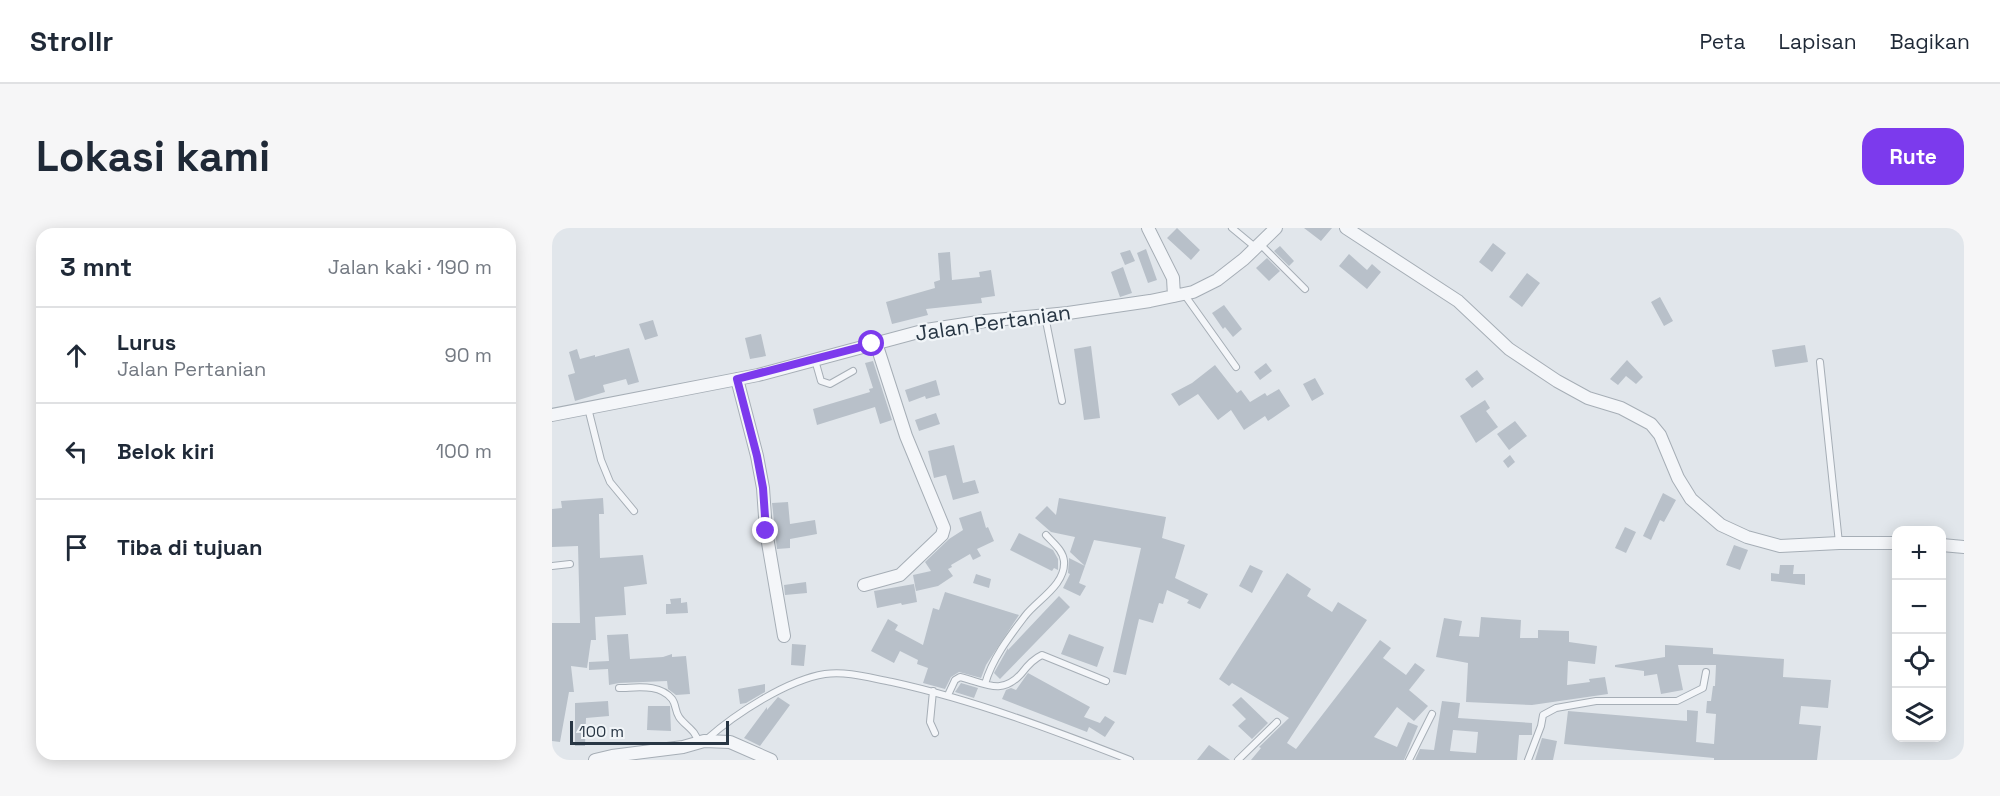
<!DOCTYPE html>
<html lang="id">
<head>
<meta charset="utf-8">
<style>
  body { margin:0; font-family:"Space Grotesk",sans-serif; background:#f6f6f7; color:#1f2937 }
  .controls { position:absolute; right:18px; bottom:18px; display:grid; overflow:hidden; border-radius:12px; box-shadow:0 3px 15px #0003 }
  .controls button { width:54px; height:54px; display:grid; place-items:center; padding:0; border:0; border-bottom:2px solid #e0e1e3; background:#fff; color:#1f2937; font:30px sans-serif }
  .scale { position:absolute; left:18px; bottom:15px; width:159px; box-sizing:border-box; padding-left:6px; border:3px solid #283644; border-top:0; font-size:16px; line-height:21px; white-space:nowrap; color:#283644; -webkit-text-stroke:4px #f1f5f8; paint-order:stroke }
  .stop { position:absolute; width:18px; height:18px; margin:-14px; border:4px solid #7c3aed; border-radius:50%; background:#fff }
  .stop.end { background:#7c3aed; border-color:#fff; box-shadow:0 2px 6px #0008 }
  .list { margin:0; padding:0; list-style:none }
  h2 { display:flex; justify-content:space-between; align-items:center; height:78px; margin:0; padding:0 24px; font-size:26px }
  h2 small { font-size:20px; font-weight:400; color:#747a83 }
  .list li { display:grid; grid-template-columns:39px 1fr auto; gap:18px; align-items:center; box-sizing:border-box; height:96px; padding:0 24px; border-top:2px solid #e0e1e3 }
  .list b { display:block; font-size:22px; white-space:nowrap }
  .list p { margin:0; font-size:20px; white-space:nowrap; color:#747a83 }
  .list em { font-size:20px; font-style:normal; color:#747a83 }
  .icon { flex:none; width:33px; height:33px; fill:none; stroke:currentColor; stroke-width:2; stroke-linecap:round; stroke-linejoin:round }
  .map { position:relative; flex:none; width:1412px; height:532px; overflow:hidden; border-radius:18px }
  header { display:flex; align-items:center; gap:36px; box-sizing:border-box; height:84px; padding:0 30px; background:#fff; border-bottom:2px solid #e0e1e3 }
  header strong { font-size:28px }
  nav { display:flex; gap:33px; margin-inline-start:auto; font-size:21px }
  .intro { display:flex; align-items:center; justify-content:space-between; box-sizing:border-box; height:144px; padding:0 36px }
  h1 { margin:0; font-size:42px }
  .button { padding:15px 27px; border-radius:18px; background:#7c3aed; color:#fff; font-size:21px; font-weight:700 }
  main { display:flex; gap:36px; padding:0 36px }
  aside { flex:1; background:#fff; border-radius:18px; box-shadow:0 3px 15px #0003 }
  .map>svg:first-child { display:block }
</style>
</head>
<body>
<header>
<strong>Strollr</strong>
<nav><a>Peta</a><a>Lapisan</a><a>Bagikan</a></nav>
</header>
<div class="intro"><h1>Lokasi kami</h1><a class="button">Rute</a></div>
<main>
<aside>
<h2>3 mnt<small>Jalan kaki · 190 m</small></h2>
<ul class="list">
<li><svg class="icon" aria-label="ahead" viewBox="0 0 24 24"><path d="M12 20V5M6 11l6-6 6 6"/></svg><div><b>Lurus</b><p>Jalan Pertanian</p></div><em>90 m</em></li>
<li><svg class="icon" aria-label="left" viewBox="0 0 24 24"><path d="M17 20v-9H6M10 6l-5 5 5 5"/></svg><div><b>Belok kiri</b></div><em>100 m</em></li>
<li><svg class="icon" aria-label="arrive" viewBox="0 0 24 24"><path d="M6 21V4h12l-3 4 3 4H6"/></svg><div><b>Tiba di tujuan</b></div></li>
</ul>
</aside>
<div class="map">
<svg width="1412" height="532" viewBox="0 0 1412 532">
  <rect width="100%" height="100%" fill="#e1e6eb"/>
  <path fill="#b8c0c9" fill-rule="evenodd" d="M625,0L648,22L639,32L615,10Z
    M752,0H780L769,13Z
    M941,15L954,25L940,44L927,34Z
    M728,18L742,33L737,38L722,23Z
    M594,21L605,52L596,55L585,25Z
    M578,22L583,33L573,37L568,25Z
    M398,24L400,52L428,49L427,44L439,42L443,68L429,70L430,75L374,81L376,87L340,96L334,74L383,60L382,54L388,52L386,25Z
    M797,26L815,42L820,36L829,44L815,61L787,38Z
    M715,30L728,43L717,53L704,40Z
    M571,39L580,65L568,69L559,44Z
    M975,45L988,55L970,79L957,69Z
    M1108,69L1121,93L1112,98L1099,74Z
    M672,77L690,101L681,109L673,99L671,101L660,85Z
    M101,92L106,108L93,112L87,96Z
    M209,106L214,128L198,131L193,110Z
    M1253,117L1256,134L1223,139L1220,122Z
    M539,118L548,190L532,192L522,121Z
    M77,120L87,154L76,157L74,151L51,157L53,164L23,173L16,147L23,145L17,124L25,121L28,131L43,127V129Z
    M1075,132L1091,149L1084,156L1074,148L1066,157L1058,151Z
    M321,133L340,192L328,196L323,179L265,197L261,181L318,164L317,161L321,160L313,135Z
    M714,135L720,143L708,152L702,144Z
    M663,137L685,165L689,162L698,174L713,165L715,168L727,161L738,178L716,193L713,188L692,202L679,182L666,192L646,166L627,178L619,166L640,155Z
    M925,142L932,151L920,160L913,151Z
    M763,150L772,166L760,173L751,156Z
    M384,152L388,167L374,171L373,168L357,174L353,162Z
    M933,172L938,180L934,183L946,199L924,215L908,188Z
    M384,185L388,196L367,203L363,192Z
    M963,193L975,208L957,222L945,206Z
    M402,217L411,255L423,252L427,265L401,272L394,247L382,250L376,223Z
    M958,227L963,234L956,240L951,233Z
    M1111,265L1124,272L1112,294L1108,292L1099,312L1091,308Z
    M51,270L52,286H47L48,330L91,327L95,356L72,359L74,387L43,389L44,412H39L35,440L19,438L22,464H17L8,514L0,513V395H28L26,318L0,319V281L10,280L9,273Z
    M507,270L614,289L610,310L633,317L623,350L656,366L648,381L635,375L637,372L615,362L611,376L607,375L601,395L587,391L574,447L561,444L589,320L542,312L533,338L518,324L523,309L499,304L483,290L495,278L504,287Z
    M236,274L238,296L263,292L265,306L238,311V320L225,321L220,275Z
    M429,283L434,300L436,299L442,313L425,321L429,328L421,332L418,326L399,337L400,339L396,341L401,348L386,358L364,363L361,347L379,343L373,334L397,311L411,302L407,290Z
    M1073,299L1084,304L1074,325L1063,320Z
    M467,305L501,322L506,331V342L502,340L500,343L458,322Z
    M1182,317L1196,322L1188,342L1174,337Z
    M517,330L533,338L527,355L534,358L528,368L511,360L518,346L516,345Z
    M698,337L711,343L700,365L687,358Z
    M1228,337H1242L1241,346H1253V357L1219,353V345L1227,346Z
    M735,345L759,361L755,368L780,384L786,374L815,392L735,515L744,521L828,412L839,420L831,430L854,447L863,435L873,442L857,462L876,478L862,493L845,479L822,509L845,519L856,494L866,498L852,532H699L709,520L707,519L737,490L680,455L677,458L667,451Z
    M424,346L439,351L437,360L421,355Z
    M254,354L255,365L233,367L232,357Z
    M362,356L365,374L350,377L349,375L325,380L322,363Z
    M393,364L467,387L434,437L429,450L407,444L399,449L393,461L371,455L376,440L365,436L366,432L348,423L342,435L319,423L336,391L346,397L343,402L371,417L381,380L387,382Z
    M507,368L518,379L448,451L442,445L456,420V422Z
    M129,370V375L135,374L136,385L114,386V376H119L118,371Z
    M929,389L969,392L968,410H986V402L1017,403V414L1045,418L1043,436L1016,433L1015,457L1038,454L1037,451L1053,449L1056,466L980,477L914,474L916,435L884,429L892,390L910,393L907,408L927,409Z
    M76,406L78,431L111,429L120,426V429L134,428L138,466L124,467L116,461L115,453L67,455L57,457L56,441L37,442V434L57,433L55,407Z
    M517,406L552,419L545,439L509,426Z
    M240,416L254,417L252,438L239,437Z
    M1113,417L1161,420V426L1232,431L1231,449L1279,452L1276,480L1249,478L1247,496L1269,498L1265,532H1162V530L1012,516L1016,483L1135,493V482L1146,483L1144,514L1162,516L1164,486L1154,485L1155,473H1159L1161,458H1163L1164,437H1126L1131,462L1109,466L1105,446L1092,448V443L1063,439V437L1113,429Z
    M476,445L538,479L532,489L548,495L553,488L563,494L553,509L537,499L535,504L450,471L454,462L459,460L464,462Z
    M409,455L426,460L422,470L403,464Z
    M213,456V464L194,475L188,476L186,461Z
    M226,469L238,477L208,518L192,510L215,479V482Z
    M689,469L716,495L700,511L686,498L694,491L680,477Z
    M56,473L57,488L34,490L33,518H23V475Z
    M890,473L908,475L906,490L980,495V507H967L965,532H863L868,521L882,522ZM901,502L926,504L924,525L898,523Z
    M96,478H118L119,503L95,502Z
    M990,510L1005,513L1001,532H983Z
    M657,517L678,532H645Z"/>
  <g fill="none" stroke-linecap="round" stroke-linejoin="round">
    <defs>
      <path id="service" d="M680,0L703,19
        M708,16L753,61
        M632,66L684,139
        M493,88L510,173
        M263,132L269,153L278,156L301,143
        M1268,134L1287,315
        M36,180L49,232L58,254L82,283
        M0,338L18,336
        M433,456C440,431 457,409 473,388C485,372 514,357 512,333C511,322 501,315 494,307
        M67,460C84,460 107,455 120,471C124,476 123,483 127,489C133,498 144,502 146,514
        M381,463L378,494L383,505
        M396,467L403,452L408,449C433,455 449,468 469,446C475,438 481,431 490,427L554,453
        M155,511C183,486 235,452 273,446C296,443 318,450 340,454C422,472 501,502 578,532
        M686,532L725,494
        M857,532L880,486
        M976,532L989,498L991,487L1004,480L1044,473H1125L1151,460L1154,444"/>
      <path id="minor" d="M596,0L621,50L622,68
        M794,0L906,73L957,121L1005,153L1036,170L1069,180L1099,196L1108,207L1126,250L1139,271L1169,297L1195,309L1228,318L1287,315H1344
        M185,151L205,228L211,260L214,303L232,408
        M0,187L206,147L374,102L433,93L516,85L598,73L641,64L665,52L692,31L724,0
        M1390,317L1412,319
        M312,357L348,347L390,307L392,300L354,208L324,115
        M43,532L60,528L131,519L152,513L178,514L219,532"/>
    </defs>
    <use href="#service" stroke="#a6aeb6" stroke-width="8"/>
    <use href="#minor" stroke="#a6aeb6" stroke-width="14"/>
    <use href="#service" stroke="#f4f6f9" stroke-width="6"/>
    <use href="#minor" stroke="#f4f6f9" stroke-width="12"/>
  </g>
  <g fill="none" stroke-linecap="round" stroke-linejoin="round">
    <path stroke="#7c3aed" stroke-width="8" d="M214,303L211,260L205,228L185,151L320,116"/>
  </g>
  <g text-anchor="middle" stroke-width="4.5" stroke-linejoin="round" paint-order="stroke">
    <g font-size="21" fill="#283644" stroke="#f1f5f8">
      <text transform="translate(441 95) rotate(-8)" y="7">Jalan Pertanian</text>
    </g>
  </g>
</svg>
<div class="controls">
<button>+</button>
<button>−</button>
<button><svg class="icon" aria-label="locate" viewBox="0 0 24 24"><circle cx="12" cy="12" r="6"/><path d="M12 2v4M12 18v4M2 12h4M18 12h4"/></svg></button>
<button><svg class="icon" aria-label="layers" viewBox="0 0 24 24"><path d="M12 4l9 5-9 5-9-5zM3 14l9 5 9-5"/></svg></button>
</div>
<div class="scale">100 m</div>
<div class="stop" style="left:320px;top:116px"></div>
<div class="stop end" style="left:214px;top:303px"></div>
</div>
</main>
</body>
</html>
